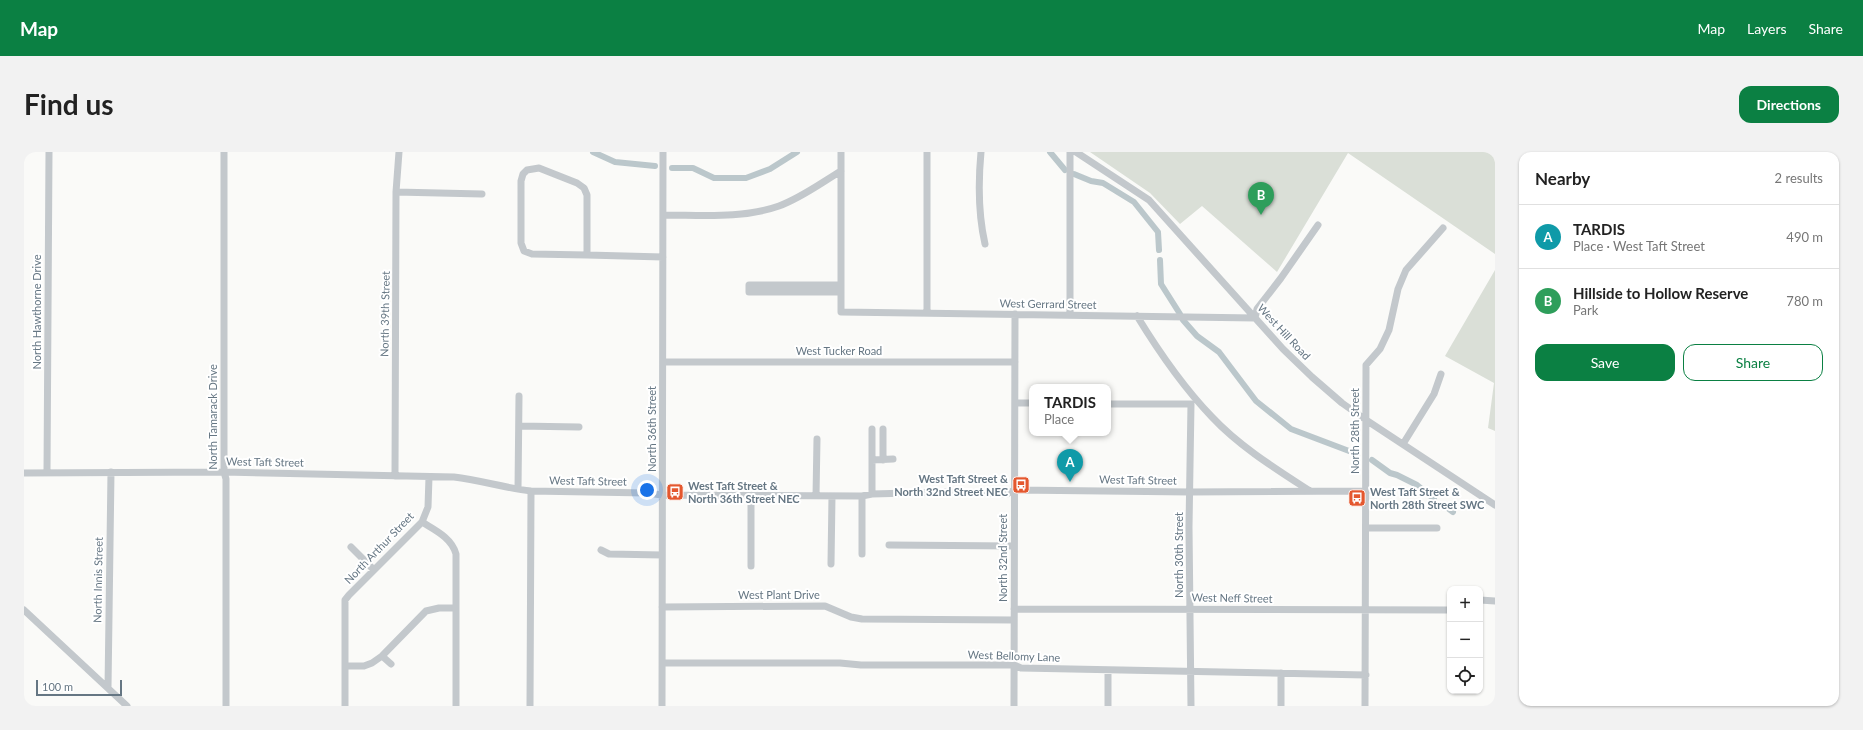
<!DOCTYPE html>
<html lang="en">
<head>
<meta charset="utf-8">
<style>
  body { margin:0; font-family:Lato,sans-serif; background:#f2f2f2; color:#222 }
  .controls { position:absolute; right:12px; bottom:12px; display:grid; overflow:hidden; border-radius:8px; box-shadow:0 1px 3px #0004 }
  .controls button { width:36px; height:36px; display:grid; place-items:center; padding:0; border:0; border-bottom:1px solid #e0e0e0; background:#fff; color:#222; font:20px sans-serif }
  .scale { position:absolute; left:12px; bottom:10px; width:86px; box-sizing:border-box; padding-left:4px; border:2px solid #657683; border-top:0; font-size:11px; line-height:14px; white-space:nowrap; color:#657683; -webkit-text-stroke:3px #fff; paint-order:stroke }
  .you { position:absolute; left:623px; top:338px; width:14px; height:14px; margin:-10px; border:3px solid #fff; border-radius:50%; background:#1a73e8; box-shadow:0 0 0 6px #1a73e833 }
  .badge { display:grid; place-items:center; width:26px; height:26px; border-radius:50%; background:#0b8043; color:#fff; font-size:13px; font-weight:700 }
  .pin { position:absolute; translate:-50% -33px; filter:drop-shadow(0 1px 2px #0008) }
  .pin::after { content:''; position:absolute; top:21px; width:14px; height:12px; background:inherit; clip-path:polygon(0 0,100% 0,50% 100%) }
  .popup { position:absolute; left:1005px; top:232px; width:82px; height:52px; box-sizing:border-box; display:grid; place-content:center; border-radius:8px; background:#fff; filter:drop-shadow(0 1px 3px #0005); font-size:13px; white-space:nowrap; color:#767676 }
  .popup b { font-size:15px; color:#222 }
  .popup::after { content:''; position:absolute; left:50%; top:100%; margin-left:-8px; border:8px solid transparent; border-top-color:#fff }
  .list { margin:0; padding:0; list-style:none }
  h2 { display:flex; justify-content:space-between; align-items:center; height:52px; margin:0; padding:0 16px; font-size:17px }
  h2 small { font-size:13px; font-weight:400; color:#767676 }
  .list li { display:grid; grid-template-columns:26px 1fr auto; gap:12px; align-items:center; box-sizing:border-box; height:64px; padding:0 16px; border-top:1px solid #e0e0e0 }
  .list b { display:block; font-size:15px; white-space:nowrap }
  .list p { margin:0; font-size:13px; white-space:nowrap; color:#767676 }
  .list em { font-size:13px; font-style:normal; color:#767676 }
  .actions { display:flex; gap:8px; padding:12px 16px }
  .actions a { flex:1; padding:9px 0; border:1px solid #0b8043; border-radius:12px; text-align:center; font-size:14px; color:#0b8043 }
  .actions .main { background:#0b8043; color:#fff }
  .icon { flex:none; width:22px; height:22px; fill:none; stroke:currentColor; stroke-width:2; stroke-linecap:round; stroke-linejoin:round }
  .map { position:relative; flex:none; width:1471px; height:554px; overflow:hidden; border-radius:12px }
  header { display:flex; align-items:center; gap:24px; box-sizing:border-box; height:56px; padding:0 20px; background:#0b8043; color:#fff }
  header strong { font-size:19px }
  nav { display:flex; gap:22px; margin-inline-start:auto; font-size:14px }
  .intro { display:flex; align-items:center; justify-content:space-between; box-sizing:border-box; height:96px; padding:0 24px }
  h1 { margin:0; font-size:28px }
  .button { padding:10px 18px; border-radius:12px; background:#0b8043; color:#fff; font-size:14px; font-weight:700 }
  main { display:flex; gap:24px; padding:0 24px }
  aside { flex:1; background:#fff; border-radius:12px; box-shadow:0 1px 3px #0004 }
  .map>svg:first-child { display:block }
</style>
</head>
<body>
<header>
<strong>Map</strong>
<nav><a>Map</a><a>Layers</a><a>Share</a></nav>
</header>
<div class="intro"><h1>Find us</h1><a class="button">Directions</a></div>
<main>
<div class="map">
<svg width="1471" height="554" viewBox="0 0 1471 554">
  <rect width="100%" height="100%" fill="#fafaf8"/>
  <path fill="#dadfd7" d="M1066,0H1471V102L1324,1L1253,120L1178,54L1156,72L1126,41Z
    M1471,118V279L1464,276L1470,231L1421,204Z"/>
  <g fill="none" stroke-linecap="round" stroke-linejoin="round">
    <path stroke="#bbc7cb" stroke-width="6" d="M569,0L591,10L631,14
      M1026,0L1041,18
      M648,16H669L690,26H722L746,17L773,0
      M1050,22L1067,29L1079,31L1110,50L1134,80L1135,98
      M1136,108L1137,132L1156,162
      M1159,168L1173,184L1195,200L1232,249L1267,277L1333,302
      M1348,308L1366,321L1373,323L1393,333L1410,347
      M1425,357L1429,360"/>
    <path stroke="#c3c8cc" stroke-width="7" d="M200,0V320L202,327V554
      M817,0V160L1231,166L1233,157L1257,126L1294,73
      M957,0C954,32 954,61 961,92
      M1052,0L1125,48L1259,197L1288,225L1318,251L1342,268L1471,353
      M372,40L458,42
      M639,63C678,63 718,67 755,54C777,46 797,31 817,19
      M563,103L508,102L500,99L497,91V29L499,22L503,18L515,16L553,31L560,36L563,43V103L639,105
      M817,140H725V133H817
      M903,161V0
      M1046,163V0
      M1113,164C1135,200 1159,235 1188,265C1215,294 1252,317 1286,339
      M639,210H991
      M991,251H1008
      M1084,252H1167
      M1167,252L1165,375L1167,554
      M495,274L555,275
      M848,277V342
      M859,277V308
      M1379,292L1410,242L1417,222
      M848,308L869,307
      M23,320L25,0
      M0,321L200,320L430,325C456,328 481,336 507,339L623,341L638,343L838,344L848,342L923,340L983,342L990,338L1166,340L1343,339
      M371,324L372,40L375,0
      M494,337L495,244
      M792,344L793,287
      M398,370C411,378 428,386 432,402V554
      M1342,376H1413
      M865,393L990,394
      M327,395L350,418
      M577,398L585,402L638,403
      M838,402V344
      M807,412L808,344
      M727,414V344
      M1456,448L1471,449
      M638,455L801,454L827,465L838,467L990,468
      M990,457L1426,458
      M0,458L103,554
      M358,504L367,512
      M638,511H816L837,513H990L997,516L1342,523
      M321,514H340L348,511L358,504L402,459L415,456H431
      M84,536L87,320
      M321,554V448L325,443L398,370L404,355L405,325
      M506,554L507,339
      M638,554L639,0
      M990,554L991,162
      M1084,554V518
      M1257,554V521
      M1341,554L1342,213L1356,197L1365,178L1374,137L1382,118L1419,76"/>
  </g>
  <defs>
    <symbol id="bus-square" viewBox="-11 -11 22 22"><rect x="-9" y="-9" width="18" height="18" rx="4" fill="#e4572e" stroke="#fff"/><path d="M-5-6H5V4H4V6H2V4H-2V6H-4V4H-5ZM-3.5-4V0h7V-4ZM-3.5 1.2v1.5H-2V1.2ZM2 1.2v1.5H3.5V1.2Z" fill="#fff"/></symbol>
  </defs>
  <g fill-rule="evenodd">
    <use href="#bus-square" x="987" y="323" width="20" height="20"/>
    <use href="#bus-square" x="641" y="330" width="20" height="20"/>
    <use href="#bus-square" x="1323" y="336" width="20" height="20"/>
  </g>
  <g text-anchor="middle" stroke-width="4" stroke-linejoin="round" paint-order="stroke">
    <g font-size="11" fill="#657683" stroke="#fff">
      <text transform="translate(1024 152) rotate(1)" y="4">West Gerrard Street</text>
      <text transform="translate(13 160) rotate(-90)" y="4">North Hawthorne Drive</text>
      <text transform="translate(361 162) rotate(-89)" y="4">North 39th Street</text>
      <text transform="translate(1260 180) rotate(47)" y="4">West Hill Road</text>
      <text x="815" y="203">West Tucker Road</text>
      <text transform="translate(189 265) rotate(-90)" y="4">North Tamarack Drive</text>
      <text transform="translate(628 277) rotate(-90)" y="4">North 36th Street</text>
      <text transform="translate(1331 279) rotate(-90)" y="4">North 28th Street</text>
      <text transform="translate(241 310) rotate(1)" y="4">West Taft Street</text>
      <text transform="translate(1114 328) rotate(1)" y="4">West Taft Street</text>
      <text transform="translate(564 329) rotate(1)" y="4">West Taft Street</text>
      <text transform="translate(355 396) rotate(-46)" y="4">North Arthur Street</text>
      <text transform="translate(1155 403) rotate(-90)" y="4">North 30th Street</text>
      <text transform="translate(979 406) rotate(-90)" y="4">North 32nd Street</text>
      <text transform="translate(74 428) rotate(-89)" y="4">North Innis Street</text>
      <text x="755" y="447">West Plant Drive</text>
      <text transform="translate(1208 446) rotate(1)" y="4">West Neff Street</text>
      <text transform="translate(990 504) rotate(2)" y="4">West Bellomy Lane</text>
    </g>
    <g font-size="11" font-weight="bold" fill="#657683" stroke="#fff" text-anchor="start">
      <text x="984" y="331" text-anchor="end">West Taft Street &amp;<tspan x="984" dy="13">North 32nd Street NEC</tspan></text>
      <text x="664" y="338">West Taft Street &amp;<tspan x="664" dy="13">North 36th Street NEC</tspan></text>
      <text x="1346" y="344">West Taft Street &amp;<tspan x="1346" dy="13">North 28th Street SWC</tspan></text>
    </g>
  </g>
</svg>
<div class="controls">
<button>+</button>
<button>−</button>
<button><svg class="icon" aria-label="locate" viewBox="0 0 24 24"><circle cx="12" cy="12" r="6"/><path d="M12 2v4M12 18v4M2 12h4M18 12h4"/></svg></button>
</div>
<div class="scale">100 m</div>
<div class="you"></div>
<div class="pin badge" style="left:1046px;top:330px;background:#0f9aa8">A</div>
<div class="popup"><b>TARDIS</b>Place</div>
<div class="pin badge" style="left:1237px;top:63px;background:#2e9e5b">B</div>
</div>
<aside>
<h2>Nearby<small>2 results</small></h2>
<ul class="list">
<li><span class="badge" style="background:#0f9aa8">A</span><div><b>TARDIS</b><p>Place · West Taft Street</p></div><em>490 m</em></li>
<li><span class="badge" style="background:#2e9e5b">B</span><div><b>Hillside to Hollow Reserve</b><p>Park</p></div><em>780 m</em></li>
</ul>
<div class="actions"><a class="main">Save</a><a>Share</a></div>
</aside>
</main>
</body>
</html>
